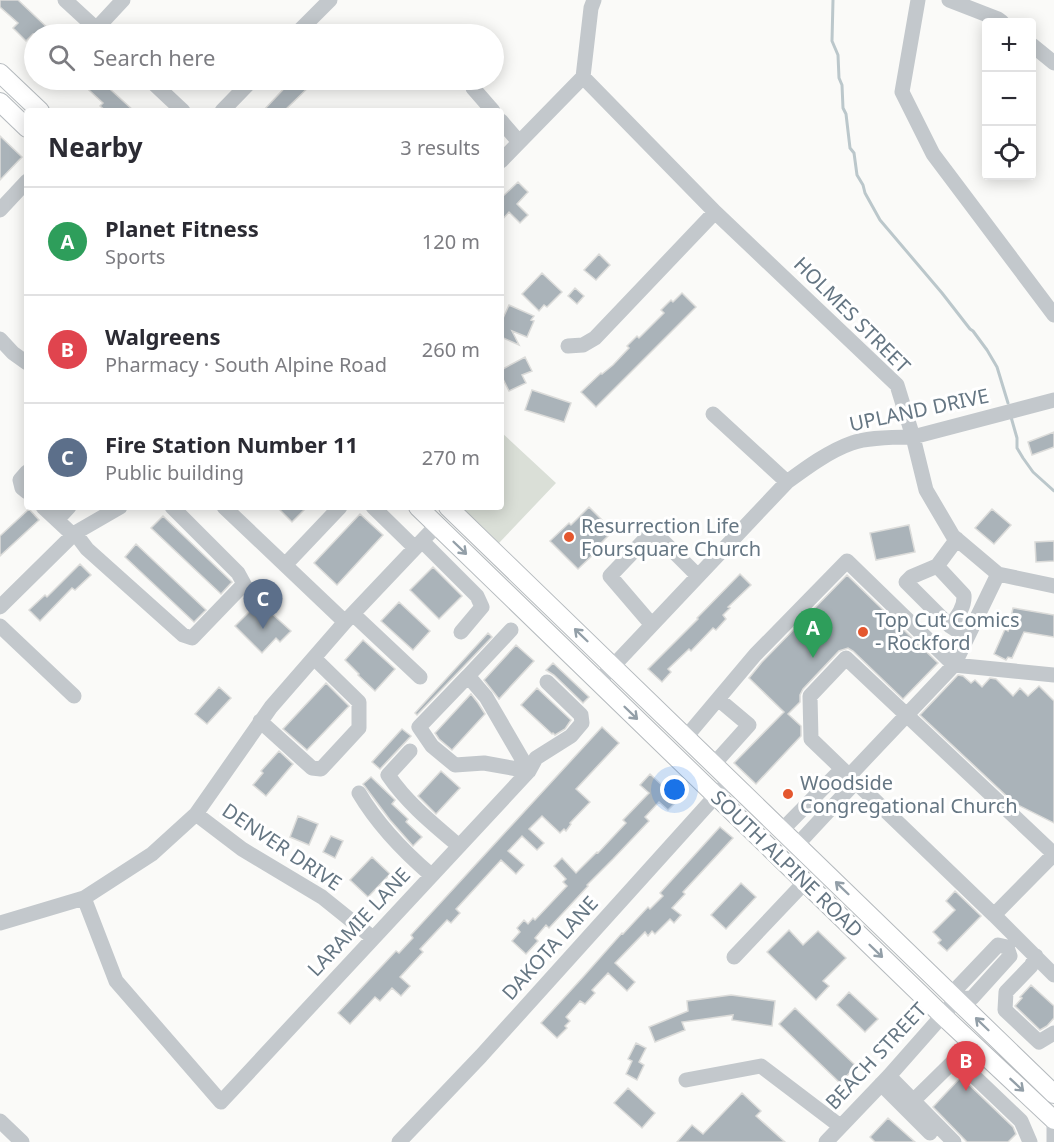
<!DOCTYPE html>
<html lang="en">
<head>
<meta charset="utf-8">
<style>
  body { margin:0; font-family:"Noto Sans",sans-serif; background:#f2f2f3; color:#2b2b33 }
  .controls { position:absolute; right:18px; top:18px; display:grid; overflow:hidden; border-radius:6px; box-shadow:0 3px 15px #0003 }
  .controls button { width:54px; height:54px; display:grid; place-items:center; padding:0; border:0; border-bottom:2px solid #e1e1e2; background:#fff; color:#2b2b33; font:30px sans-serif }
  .you { position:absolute; left:675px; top:790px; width:21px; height:21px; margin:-15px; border:4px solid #fff; border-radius:50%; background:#1a73e8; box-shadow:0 0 0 9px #1a73e833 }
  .badge { display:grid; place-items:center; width:39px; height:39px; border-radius:50%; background:#e4572e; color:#fff; font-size:20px; font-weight:700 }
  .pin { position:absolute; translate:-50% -50px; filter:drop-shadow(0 2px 3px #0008) }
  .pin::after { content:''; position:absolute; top:32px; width:21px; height:18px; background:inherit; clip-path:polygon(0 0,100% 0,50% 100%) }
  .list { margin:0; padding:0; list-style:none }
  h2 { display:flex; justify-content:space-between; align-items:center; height:78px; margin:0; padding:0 24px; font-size:26px }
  h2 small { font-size:20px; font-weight:400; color:#7c7c81 }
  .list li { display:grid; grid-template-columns:39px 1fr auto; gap:18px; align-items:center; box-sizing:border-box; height:108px; padding:0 24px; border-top:2px solid #e1e1e2 }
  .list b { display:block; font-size:22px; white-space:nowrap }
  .list p { margin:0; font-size:20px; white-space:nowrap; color:#7c7c81 }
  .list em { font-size:20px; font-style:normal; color:#7c7c81 }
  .icon { flex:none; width:33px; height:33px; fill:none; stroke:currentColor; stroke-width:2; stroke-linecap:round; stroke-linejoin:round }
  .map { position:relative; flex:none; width:1054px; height:1142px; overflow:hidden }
  .search { position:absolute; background:#fff; box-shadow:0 3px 15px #0003; left:24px; top:24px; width:480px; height:66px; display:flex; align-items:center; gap:15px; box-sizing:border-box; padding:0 21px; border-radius:33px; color:#7c7c81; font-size:22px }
  .panel { position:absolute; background:#fff; box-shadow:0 3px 15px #0003; left:24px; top:108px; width:480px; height:402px; border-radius:6px }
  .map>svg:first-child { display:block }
</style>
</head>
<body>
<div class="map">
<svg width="1054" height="1142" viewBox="0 0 1054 1142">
  <rect width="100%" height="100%" fill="#fafaf8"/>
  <path fill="#dadfd7" d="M501,432L556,483L499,543L462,507H501Z"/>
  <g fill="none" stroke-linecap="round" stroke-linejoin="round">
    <path stroke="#bbc7cb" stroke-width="3" d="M833,0L832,41L838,55L839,78L842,85L843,108L846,114L850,148L854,153L857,175L863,185L865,193L880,220L942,293L970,329L973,331L987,350L997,367L1008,403
      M1011,417L1017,438V448L1023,458L1033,472L1054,491"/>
  </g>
  <path fill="#aab3b9" stroke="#dcdcda" stroke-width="1.5" d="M0,0H18L54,34H33L26,41L13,28L18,23L0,7Z
    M78,80H100L134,111H106L100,106L103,103Z
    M292,80H316L284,111H263Z
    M0,136L22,157L0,180Z
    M518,182L528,192L517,204L528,215L520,223L509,212L501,221V198Z
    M599,254L610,265L596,280L584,270Z
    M542,273L562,292L547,307L544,305L539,311L522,294Z
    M575,288L584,296L577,304L568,296Z
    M682,293L696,307L596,407L581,392L601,373L602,374L613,365L629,348L627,346L637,336L639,338L664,313L661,310L671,300L673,302Z
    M509,305L534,316L531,320L534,321L527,337L512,331L519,345L501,337V310L504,316Z
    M525,357L532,371L522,375L526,383L509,391L501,375V370Z
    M532,390L571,403L564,422L525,410Z
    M1054,432V447L1032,455L1028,442Z
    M277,507H307L292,522Z
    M589,507L613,531L595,549L597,551L578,569L550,541L569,523L571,525Z
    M29,509L39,520L0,556V536Z
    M992,509L1011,525L994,544L975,528Z
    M360,514L383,535L337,585L314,563Z
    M163,516L231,581L232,582L221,594L151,528Z
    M909,525L915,552L876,560L870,533Z
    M1054,541V561L1036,562L1035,542Z
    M136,544L206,610L194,622L125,557Z
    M80,564L91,575L75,590L72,588L40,621L29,610L45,595L47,597Z
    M433,567L462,596L439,619L410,590Z
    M740,574L751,585L728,607L730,608L723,615L726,619L716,630L713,628L691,651L689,649L668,669L671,672L662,682L648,669L698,619L697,618Z
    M847,575L938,663L903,699L853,651L848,648L839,651L803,689L800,695V702L788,714L801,726V736L756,784L734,763L784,712L749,678L762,662Z
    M259,602L291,631L280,642L276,638L262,653L235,626Z
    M399,602L430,631L413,650L381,621Z
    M1013,608L1054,615V637L1024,632L1012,658L1008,657L1006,660L994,654L1005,629L1008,631Z
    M488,633L492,637L417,715L415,713Z
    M363,640L395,669L375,691L358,675L359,674L345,660Z
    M516,645L534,661L499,699L484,680Z
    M553,663L589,697L583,703L554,675L546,670Z
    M958,675L963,676L971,683L975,680L982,687L990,678L996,679L1013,696L1020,688L1028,696L1039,686L1054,701V823L1014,803L920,715Z
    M326,683L349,706L307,750L283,729Z
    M219,687L231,698L207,724L195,714Z
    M537,688L571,720L565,729L555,735L553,733L552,734L521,705Z
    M471,694L478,703L485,714L452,750L439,739L435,733Z
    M602,727L619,743L576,789L590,802L570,823L571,824L566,831L564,829L560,833L542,816L529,829L544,843L537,850L522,836L508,851L524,865L516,874L501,860L456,909L460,913L451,923L447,920L420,949L423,952L400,977L410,986L401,996L392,988L380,1001L375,997L350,1024L338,1013L396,951L399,953L413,938L411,935Z
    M402,729L411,736L380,769L372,762Z
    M279,751L293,764L266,796L253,785L263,773L261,771Z
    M441,771L460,788L436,814L418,796Z
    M650,774L678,800L668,810L659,802L645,817L649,821L613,859L587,885L588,886L549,928L546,925L535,938L538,941L526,954L512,941L520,932L517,928L524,920L528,924L533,918L535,920L567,886L563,882L566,879L554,866L562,858L576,873L597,852L598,853L626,823L623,820L649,793L640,785Z
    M371,777L394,799L395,800L392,804L408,819L406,822L422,837L413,846L390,820L363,784Z
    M298,816L318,824L309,845L290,837Z
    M720,827L733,838L683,892L685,894L672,908L681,915L674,923L670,919L655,934L652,931L648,936L645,932L615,963L635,982L627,991L608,973L592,990L595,993L585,1004L580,1001L566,1017L570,1021L565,1026L567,1028L557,1038L541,1023L584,976L622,933L623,934L648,907L650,909L663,896L660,893Z
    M331,836L343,841L335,858L323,852Z
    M372,857L390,874L368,897L350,880Z
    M741,883L756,897L726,929L711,915Z
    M955,891L981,916L947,951L938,943L941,940L933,932L955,910L946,901Z
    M789,930L803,945L818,931L846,958L823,981L829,986L816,1000L767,952Z
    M1031,985L1054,1006V1018L1047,1026L1040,1030L1015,1006L1022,998L1020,997Z
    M849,992L878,1019L865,1032L837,1005Z
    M731,995L775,1001L772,1026L732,1020L733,1015L682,1022L685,1030L655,1042L649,1027L688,1011L687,1001Z
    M795,1008L856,1066L840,1083L779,1024Z
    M636,1043L646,1048L639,1062L644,1065L637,1080L626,1074L632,1061L628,1059Z
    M961,1077L1013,1127L1016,1134L1008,1142H967L933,1107Z
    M628,1088L655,1113L642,1128L614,1103Z
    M742,1093L761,1111L756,1116L785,1142H677L692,1125L703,1134Z
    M888,1118L915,1142H875L870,1137Z"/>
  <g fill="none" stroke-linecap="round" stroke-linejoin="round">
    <defs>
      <path id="major" d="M0,73L40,111
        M0,102L27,128
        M418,507L942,1015L1054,1120
        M448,507L1054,1094"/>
    </defs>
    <use href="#major" stroke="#b5babe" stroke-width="20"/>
    <path stroke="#c3c8cc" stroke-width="15" d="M65,0L102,34
      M918,0L902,92L933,154L1054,315
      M949,0L998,19L1002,22
      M96,29L123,0
      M296,34L330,0
      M1032,45L1054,63
      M583,77L715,212L897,385L913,437L926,490L953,536L998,574L1054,586
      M150,80L183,111
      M473,88L493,111
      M222,111L252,80
      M501,121L519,142
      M501,161L583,77L591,8L594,0
      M0,210L27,181
      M0,339L13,353L27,363
      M568,346L583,345L595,338L715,212
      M713,414L787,482
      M27,472L20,480L22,488L27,492
      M43,507L73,535
      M224,507L345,622
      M373,507L415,548
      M57,520L69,507
      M75,533L87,549L183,635L192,638L244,584L238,573L172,507
      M957,539L937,566L911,577L906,582L950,626L967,637
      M422,541L477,596L482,607L461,632
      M285,565L340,507
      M937,566L964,595C965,607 957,617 950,626
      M0,607L75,533L120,507
      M353,614L420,677
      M652,625L610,576L653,531L698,576
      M0,626L74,696
      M511,630L468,676L486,697L529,771
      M468,676L419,727L432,746L455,765L484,763L529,771
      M598,682L787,482C806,468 829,451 852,443C868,437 896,437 913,437L1054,400
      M260,721L312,768L321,769L359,728V702L314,658
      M686,737L755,655L847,561L954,665L1054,675
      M410,751L388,775C407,803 433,824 459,846
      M714,764L749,725L718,699
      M849,776L954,665L998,574
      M359,793C378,825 403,851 431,875
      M196,814L242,849L322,897L373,938
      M782,830L836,775L849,776L850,788L797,845
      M1054,854L994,915L1054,975
      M84,898L116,981L221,1102L529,771L536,758L571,736L582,723L581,715L547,682
      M994,915L811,739L810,696L846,658L1053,853
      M0,923L84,898L152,854L196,814L271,707L345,622L437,525
      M1036,956L1031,966L1006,992L1005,1010L1039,1042L1054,1033
      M734,957L805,882
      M957,999L972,998L1010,956L1007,947
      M957,999L958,987L998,945L1007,947
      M956,1059L1021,1121L1030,1142
      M889,1076L954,1142
      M686,1080L761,1066L840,1126
      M881,1084L930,1133
      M913,1101L972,1043
      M1054,1120V1142
      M0,1121L22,1142
      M399,1142L481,1056L730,780
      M826,1142L889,1076L957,999"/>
    <use href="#major" stroke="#fff" stroke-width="18"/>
  </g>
  <defs><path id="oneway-shaft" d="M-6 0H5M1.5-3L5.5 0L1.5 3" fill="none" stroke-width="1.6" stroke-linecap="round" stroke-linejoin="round" transform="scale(1.5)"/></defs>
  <g stroke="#939fa8">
    <use href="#oneway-shaft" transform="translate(460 548) rotate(44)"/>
    <use href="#oneway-shaft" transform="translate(581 635) rotate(-136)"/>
    <use href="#oneway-shaft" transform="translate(631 713) rotate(44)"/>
    <use href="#oneway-shaft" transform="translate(842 888) rotate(-136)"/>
    <use href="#oneway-shaft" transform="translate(876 951) rotate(44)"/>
    <use href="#oneway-shaft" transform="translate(982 1024) rotate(-136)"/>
    <use href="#oneway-shaft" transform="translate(1017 1085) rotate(43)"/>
  </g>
  <g fill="#e4572e" stroke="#fff" stroke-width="2">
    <circle cx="569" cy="537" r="6"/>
    <circle cx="863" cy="632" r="6"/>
    <circle cx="788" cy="794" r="6"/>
  </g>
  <g text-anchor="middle" stroke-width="6" stroke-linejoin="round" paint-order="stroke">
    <g font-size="20" fill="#657683" stroke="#fff">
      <text transform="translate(852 315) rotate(45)" y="7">HOLMES STREET</text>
      <text transform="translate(919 410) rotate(-12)" y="7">UPLAND DRIVE</text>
      <text transform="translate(282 847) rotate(34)" y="7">DENVER DRIVE</text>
      <text transform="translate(787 864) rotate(44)" y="7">SOUTH ALPINE ROAD</text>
      <text transform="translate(359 922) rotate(-47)" y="7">LARAMIE LANE</text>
      <text transform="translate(550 948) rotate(-48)" y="7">DAKOTA LANE</text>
      <text transform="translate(876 1056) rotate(-47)" y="7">BEACH STREET</text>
    </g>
    <g font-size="20" fill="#657683" stroke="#fff" text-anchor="start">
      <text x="581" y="533">Resurrection Life<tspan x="581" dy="23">Foursquare Church</tspan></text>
      <text x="875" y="627">Top Cut Comics<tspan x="875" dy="23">- Rockford</tspan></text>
      <text x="800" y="790">Woodside<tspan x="800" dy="23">Congregational Church</tspan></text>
    </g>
  </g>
</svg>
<div class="controls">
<button>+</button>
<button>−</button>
<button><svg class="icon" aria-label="locate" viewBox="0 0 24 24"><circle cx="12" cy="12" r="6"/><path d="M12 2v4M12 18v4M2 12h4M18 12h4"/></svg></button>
</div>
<div class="you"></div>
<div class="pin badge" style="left:813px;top:658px;background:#2e9e5b">A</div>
<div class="pin badge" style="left:966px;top:1091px;background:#e0444e">B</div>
<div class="pin badge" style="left:263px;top:629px;background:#5c6f8a">C</div>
<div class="search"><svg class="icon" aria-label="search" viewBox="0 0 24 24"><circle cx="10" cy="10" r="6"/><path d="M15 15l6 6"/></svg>Search here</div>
<section class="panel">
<h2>Nearby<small>3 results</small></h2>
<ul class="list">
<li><span class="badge" style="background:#2e9e5b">A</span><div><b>Planet Fitness</b><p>Sports</p></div><em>120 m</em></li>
<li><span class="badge" style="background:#e0444e">B</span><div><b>Walgreens</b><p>Pharmacy · South Alpine Road</p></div><em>260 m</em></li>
<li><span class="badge" style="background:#5c6f8a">C</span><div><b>Fire Station Number 11</b><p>Public building</p></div><em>270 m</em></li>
</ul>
</section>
</div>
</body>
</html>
